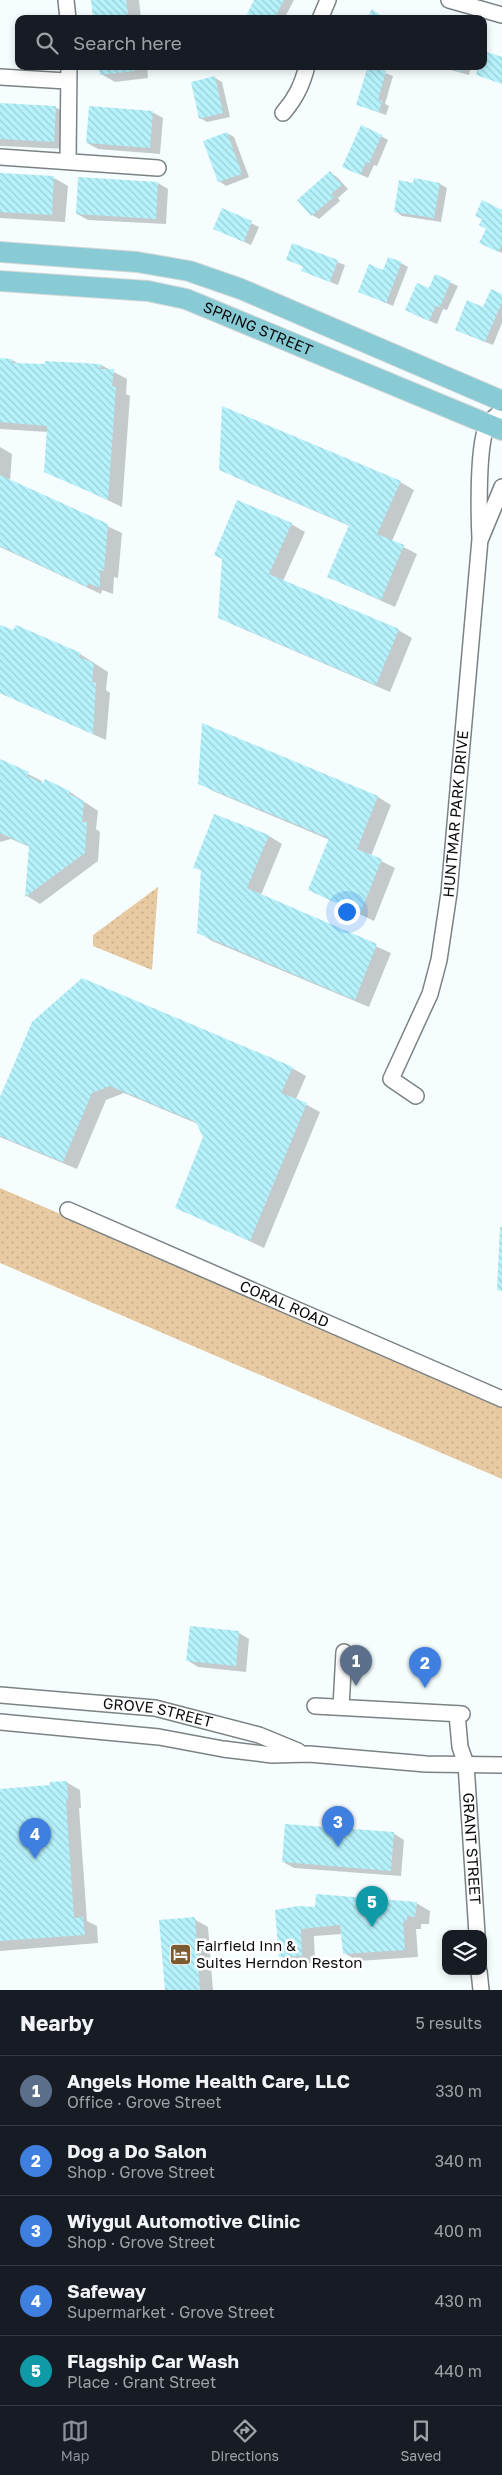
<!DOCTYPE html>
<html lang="en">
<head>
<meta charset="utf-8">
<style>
  body { margin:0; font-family:"Golos Text",sans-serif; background:#242831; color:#f1f3f6 }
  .controls { position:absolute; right:15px; bottom:15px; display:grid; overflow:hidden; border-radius:10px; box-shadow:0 2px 8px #0003 }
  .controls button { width:45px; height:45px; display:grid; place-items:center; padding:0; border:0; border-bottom:1px solid #363941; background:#171b24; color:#f1f3f6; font:25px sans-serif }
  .you { position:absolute; left:346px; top:911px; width:18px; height:18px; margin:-12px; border:4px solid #fff; border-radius:50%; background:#1a73e8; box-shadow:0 0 0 8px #1a73e833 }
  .badge { display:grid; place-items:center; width:32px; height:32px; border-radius:50%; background:#8c9099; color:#fff; font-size:16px; font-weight:700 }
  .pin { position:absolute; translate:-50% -41px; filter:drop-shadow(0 1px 2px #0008) }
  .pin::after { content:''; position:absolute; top:26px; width:18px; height:15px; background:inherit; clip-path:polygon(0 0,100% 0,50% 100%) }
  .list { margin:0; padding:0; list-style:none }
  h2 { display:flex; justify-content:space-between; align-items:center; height:65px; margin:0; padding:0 20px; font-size:21px }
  h2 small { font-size:16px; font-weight:400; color:#9ea1a6 }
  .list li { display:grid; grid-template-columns:32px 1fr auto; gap:15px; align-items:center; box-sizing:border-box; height:70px; padding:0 20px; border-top:1px solid #363941 }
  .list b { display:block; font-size:19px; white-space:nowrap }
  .list p { margin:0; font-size:16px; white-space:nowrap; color:#9ea1a6 }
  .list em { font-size:16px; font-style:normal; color:#9ea1a6 }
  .icon { flex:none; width:28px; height:28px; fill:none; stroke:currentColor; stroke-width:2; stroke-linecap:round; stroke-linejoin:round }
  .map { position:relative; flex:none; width:502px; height:1990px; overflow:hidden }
  .search { position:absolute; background:#171b24; box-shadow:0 2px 8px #0003; left:15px; right:15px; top:15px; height:55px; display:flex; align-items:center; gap:12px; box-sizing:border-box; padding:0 18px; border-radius:10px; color:#9ea1a6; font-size:19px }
  .sheet { height:415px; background:#171b24 }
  nav { display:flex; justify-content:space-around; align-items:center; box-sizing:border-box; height:70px; border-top:1px solid #363941; background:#171b24; font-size:14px; color:#9ea1a6 }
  nav a { display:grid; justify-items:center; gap:2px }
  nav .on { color:#8c9099 }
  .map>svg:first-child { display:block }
</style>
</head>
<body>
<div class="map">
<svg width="502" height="1990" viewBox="0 0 502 1990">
  <defs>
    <pattern id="grass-dots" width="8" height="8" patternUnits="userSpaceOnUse" patternTransform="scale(1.25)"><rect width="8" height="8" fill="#e7caa2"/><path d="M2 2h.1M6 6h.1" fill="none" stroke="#c5ac8a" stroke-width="1.8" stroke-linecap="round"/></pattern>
    <pattern id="building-back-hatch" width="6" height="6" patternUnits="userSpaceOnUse" patternTransform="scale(1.25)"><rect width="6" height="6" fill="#b6f2fb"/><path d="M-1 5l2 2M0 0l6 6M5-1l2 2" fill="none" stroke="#9bced6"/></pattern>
  </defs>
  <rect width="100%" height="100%" fill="#f5fdff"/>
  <path fill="url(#grass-dots)" d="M158,887L152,970L93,946V935Z
    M0,1188L502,1404V1479L0,1263Z"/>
  <path fill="#0003" d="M92,0H139L141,19H94Z
    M256,0H294L284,19H258Z
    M100,66H147L148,78L115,82L101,74Z
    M435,66H471L469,75Z
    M369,67L393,76L385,104L389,106L386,115L358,105Z
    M215,78L222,82L230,117L207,122L200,118Z
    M0,104L55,107L69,115L67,149L0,146Z
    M152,112L163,118L160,154L98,149L87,143Z
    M227,133L234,137L249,177L226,186L219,181Z
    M381,136L388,140L377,166L374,165L368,178L351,170Z
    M330,173L337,177L348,189L338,198L340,201L319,219L312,215Z
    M0,174L54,178L68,186L65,222L0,218Z
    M415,180L440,184L447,188L441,222L402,216L395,211Z
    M158,183L168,189L166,224L88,220L77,214Z
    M223,210L259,227L251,245L222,232Z
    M502,211V253L488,246Z
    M293,245L345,265L338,285L310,274L303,270L304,267L287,259Z
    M401,263L408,267L393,306L359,291L384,271Z
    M436,276L458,286L447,310L443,309L437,324L413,314L430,290Z
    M502,295V323L493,345L463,333L484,309Z
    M0,359L12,360L19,364L101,365L127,379L126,394L130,396L122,507L46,471L48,432L0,429Z
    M0,447L12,454L10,481L122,533L118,578L114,577L113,594L102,590L101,594L0,547Z
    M221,469L400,482L414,490L392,541L417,554L395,607L328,577L350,526L235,477Z
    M291,524L305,532L283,581L398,630L412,638L390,692L234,625L219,617Z
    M0,626L80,654L108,672L106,690L110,693L106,740L0,693Z
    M0,760L42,781L39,789L46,781L70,792L98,811L96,829L100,832L98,861L40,904L27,896L30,847L11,839L0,842Z
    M199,783L378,797L391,805L371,856L395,868L374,921L310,890L330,840L213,791Z
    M215,816L269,836L282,844L261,895L391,953L369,1007L212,941L198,932L202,871L195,867Z
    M33,1023L292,1068L306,1076L296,1099L320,1112L264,1248L176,1207L204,1137L198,1124L124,1093L106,1100L77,1169L0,1137V1100Z
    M239,1633L249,1639L246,1672L198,1667L187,1660Z
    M66,1782L80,1790L81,1808H79L87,1921L97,1926L98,1943L0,1951V1790L51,1786Z
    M393,1833L404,1840L401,1876L294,1868L283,1862Z
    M416,1903L430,1911L429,1924H421V1929H416L418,1957L358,1961L344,1953L342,1934L314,1936L315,1963L294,1964L280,1956L316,1909Z
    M194,1919L208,1927L213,1990H166Z"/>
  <path fill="url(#building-back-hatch)" d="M91,0H126L129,19H93Z
    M254,0H284L274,19H256L247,14Z
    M372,9L386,19H366Z
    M484,51L502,57V84L476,75L478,66H483Z
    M99,66H134L135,71L100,75Z
    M368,66L386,71L378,100L382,101L379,112L356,105Z
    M442,66H463L462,72Z
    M215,76L223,113L199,119L191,82Z
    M0,103L56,106L54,142L0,139Z
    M89,106L153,111L150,148L86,143Z
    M361,125L382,135L369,163L366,162L360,175L342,167Z
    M227,132L242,174L218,182L203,141Z
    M330,171L342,185L331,194L334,197L311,216L297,200Z
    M0,173L54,176L52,215L0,212Z
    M78,177L158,182L156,219L76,214Z
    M414,178L440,183L434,218L394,212L399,180L413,183Z
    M482,200L502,210V244L498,252L479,243L486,229L479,225L482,219L475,216Z
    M222,208L252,221L244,242L213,229Z
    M292,243L338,260L330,282L301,271L303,266L286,260Z
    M388,257L402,262L386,303L358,292L369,264L383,270Z
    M435,274L451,281L440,307L436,306L429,321L405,310L417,283L429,288Z
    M491,289L502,294V302L485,342L455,330L467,300L483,307Z
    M0,358L12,359V363L45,364V361L101,364L100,369H114L112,386L116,387L108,500L44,472L47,426L0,422Z
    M222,406L401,481L377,534L404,545L381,600L327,577L349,525L219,470Z
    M0,475L108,524L104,571L100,570V588L88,583L87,587L0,546Z
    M237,500L292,523L269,574L399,629L376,685L218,618L222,559L214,555Z
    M0,625L13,630L16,625L81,653L79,657L94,663L92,682L96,683L93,734L0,693Z
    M202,723L378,796L357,849L382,859L360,914L308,890L329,838L198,784Z
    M0,759L29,772L27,776L43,783L45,779L70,791L69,794L84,801L82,822H87L85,853L25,897L29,846L0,833Z
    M214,814L269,835L247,888L377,944L355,1000L197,933L201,870L193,868Z
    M82,978L293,1067L281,1093L307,1103L250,1241L175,1208L203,1137L196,1122L110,1086L92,1093L63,1162L0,1136V1097L32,1022Z
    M500,1227H502V1291L497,1290Z
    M190,1626L239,1631L236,1666L186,1661Z
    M67,1781L68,1800H66L74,1918L83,1917L85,1935L0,1941V1789L50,1785V1782Z
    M285,1824L394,1832L391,1871L282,1862Z
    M316,1894L417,1902L415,1917L407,1916V1921H403L405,1950L343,1954L340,1925L301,1929L302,1956L279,1957L275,1910L298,1906L315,1907Z
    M195,1917L200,1990H165L159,1920Z"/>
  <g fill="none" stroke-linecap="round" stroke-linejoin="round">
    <defs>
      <g id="minor">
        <path d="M66,0L68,19"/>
        <path d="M449,0L502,15"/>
        <path d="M320,19L328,0"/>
        <path d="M0,77L67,81"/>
        <path d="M283,113C296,98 302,85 307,66"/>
        <path d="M0,157L158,168"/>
        <path d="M68,161L69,66"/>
        <path d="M481,538L502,487"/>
        <path id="s1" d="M416,1096L391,1079L430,994L439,960L449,893L480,539C479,517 477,442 488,424C491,419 498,415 502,411"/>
        <path id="s2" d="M68,1210L502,1399"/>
        <path id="s3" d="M0,1695L155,1708L259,1735L298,1751"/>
        <path d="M315,1706L462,1714"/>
        <path d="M341,1707L344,1652"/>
        <path id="s4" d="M457,1714L460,1747L466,1764L477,1934"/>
        <path d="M0,1722L159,1737L223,1749L272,1755L309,1754L426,1764L502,1765"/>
        <path d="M479,1971L481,1990"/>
      </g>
      <g id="major">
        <path d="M0,252L137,262L189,271L241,289L502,401"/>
        <path id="s5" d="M0,281L148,291L186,299L502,430"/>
      </g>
    </defs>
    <use href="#minor" stroke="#7b8284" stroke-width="18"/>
    <use href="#major" stroke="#d8d8d8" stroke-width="22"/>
    <use href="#minor" stroke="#fff" stroke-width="15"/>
    <use href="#major" stroke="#88cbd4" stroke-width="20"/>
  </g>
  <defs>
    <symbol id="hotel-square" viewBox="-11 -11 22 22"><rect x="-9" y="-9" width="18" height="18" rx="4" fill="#7b5c31" stroke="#fff"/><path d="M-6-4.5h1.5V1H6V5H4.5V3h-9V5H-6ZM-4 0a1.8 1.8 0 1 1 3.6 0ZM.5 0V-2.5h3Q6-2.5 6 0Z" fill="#fff"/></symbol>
  </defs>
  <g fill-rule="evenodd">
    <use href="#hotel-square" x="168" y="1942" width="25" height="25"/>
  </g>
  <g text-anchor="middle" stroke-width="5" stroke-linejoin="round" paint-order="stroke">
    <g font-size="15" fill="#0b0d0e" stroke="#fff">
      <text dy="5" stroke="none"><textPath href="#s5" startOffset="265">SPRING STREET</textPath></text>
      <text dy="5" stroke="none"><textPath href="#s1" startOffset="306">HUNTMAR PARK DRIVE</textPath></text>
      <text dy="5" stroke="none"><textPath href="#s2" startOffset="236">CORAL ROAD</textPath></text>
      <text dy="5" stroke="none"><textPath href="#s3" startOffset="159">GROVE STREET</textPath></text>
      <text dy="5" stroke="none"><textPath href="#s4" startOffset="136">GRANT STREET</textPath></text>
    </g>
    <g font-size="15" fill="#0b0d0e" stroke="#fff" text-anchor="start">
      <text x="196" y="1951">Fairfield Inn &amp;<tspan x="196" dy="17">Suites Herndon Reston</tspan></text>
    </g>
  </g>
</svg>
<div class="controls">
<button><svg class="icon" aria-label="layers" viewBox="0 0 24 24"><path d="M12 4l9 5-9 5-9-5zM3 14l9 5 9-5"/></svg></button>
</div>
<div class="you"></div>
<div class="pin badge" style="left:356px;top:1686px;background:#5c6f8a">1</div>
<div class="pin badge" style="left:425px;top:1688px;background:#3f7fe0">2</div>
<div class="pin badge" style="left:338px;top:1847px;background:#3f7fe0">3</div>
<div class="pin badge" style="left:35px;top:1859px;background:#3f7fe0">4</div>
<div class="pin badge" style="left:372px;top:1927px;background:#0f9aa8">5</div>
<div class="search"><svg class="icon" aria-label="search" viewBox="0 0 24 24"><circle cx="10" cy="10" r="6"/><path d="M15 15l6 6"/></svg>Search here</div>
</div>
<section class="sheet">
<h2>Nearby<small>5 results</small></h2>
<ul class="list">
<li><span class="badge" style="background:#5c6f8a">1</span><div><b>Angels Home Health Care, LLC</b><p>Office · Grove Street</p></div><em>330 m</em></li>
<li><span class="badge" style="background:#3f7fe0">2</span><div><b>Dog a Do Salon</b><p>Shop · Grove Street</p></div><em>340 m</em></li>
<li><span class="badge" style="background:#3f7fe0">3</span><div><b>Wiygul Automotive Clinic</b><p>Shop · Grove Street</p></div><em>400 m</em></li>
<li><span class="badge" style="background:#3f7fe0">4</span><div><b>Safeway</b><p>Supermarket · Grove Street</p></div><em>430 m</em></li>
<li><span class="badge" style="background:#0f9aa8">5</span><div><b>Flagship Car Wash</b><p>Place · Grant Street</p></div><em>440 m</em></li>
</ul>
</section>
<nav>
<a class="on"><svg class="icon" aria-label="map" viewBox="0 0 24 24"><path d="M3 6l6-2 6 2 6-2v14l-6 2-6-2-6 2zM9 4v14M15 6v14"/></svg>Map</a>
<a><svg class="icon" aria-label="directions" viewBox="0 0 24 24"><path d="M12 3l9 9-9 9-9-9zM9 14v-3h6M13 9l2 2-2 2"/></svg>Directions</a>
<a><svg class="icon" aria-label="saved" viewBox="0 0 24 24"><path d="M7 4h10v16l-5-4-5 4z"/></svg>Saved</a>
</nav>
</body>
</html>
